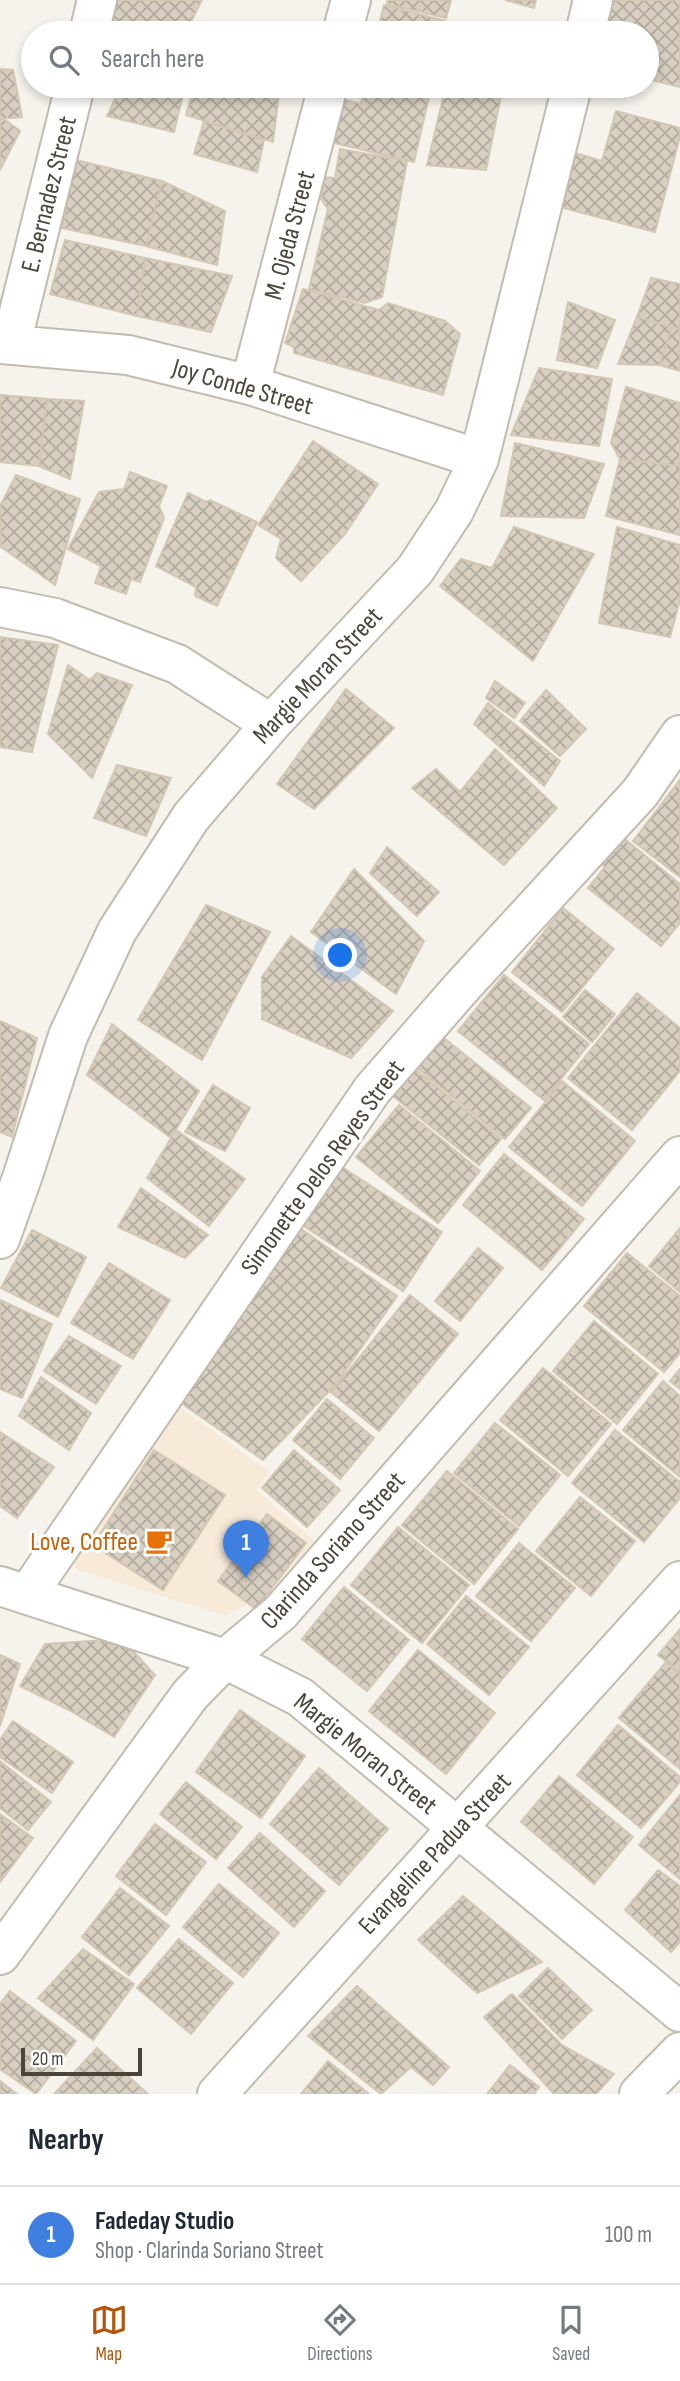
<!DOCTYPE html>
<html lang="en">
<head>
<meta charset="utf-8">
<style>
  body { margin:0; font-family:"Sofia Sans Condensed",sans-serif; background:#f2f2f3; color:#1f2937 }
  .scale { position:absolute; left:21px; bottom:18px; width:121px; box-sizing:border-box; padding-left:7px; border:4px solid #4b4439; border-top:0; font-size:19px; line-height:24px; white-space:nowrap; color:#4b4439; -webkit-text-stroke:5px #fff; paint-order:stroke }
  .you { position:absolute; left:341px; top:956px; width:24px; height:24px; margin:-18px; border:5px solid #fff; border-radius:50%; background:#1a73e8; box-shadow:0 0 0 10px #1a73e833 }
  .badge { display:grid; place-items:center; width:46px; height:46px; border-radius:50%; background:#b45309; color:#fff; font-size:23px; font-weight:700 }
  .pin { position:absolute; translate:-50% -58px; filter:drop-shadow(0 2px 4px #0008) }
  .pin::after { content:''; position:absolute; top:37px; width:24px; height:21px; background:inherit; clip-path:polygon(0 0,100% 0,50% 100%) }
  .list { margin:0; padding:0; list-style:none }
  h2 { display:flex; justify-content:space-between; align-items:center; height:91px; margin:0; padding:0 28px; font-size:30px }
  h2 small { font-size:23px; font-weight:400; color:#747a83 }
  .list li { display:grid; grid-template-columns:46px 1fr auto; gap:21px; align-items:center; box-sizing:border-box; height:98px; padding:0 28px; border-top:2px solid #e0e1e3 }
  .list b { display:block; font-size:26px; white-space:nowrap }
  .list p { margin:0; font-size:23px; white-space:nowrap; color:#747a83 }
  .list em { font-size:23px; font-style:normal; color:#747a83 }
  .icon { flex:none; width:38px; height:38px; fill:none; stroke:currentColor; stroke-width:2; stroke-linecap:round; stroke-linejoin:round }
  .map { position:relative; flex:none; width:680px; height:2094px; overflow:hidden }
  .search { position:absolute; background:#fff; box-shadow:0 4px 10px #0003; left:21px; right:21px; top:21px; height:77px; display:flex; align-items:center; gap:18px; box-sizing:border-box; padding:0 24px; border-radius:38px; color:#747a83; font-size:26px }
  .sheet { height:189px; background:#fff }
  nav { display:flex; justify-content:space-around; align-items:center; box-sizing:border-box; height:98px; border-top:2px solid #e0e1e3; background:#fff; font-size:19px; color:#747a83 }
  nav a { display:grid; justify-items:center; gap:4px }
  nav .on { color:#b45309 }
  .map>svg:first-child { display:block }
</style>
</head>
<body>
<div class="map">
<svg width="680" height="2094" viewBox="0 0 680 2094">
  <defs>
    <pattern id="building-cross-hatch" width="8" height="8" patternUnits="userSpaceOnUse" patternTransform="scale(1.75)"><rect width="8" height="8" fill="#d8cfc1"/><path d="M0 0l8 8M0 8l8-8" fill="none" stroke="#b1aa9e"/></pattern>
  </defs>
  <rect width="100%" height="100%" fill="#f6f3ec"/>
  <path fill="#f7ead8" d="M174,1403L270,1472L256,1490L315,1541L269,1592L226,1616L78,1570L73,1564L71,1555Z"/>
  <path fill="url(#building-cross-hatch)" stroke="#d3c7b4" stroke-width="2" d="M118,0H202L185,33H155L109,20Z
    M388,0H451L446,18L387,4Z
    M505,0H536L534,8Z
    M612,0H680V87L647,79V33H601Z
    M384,5L445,21L442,33H377Z
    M0,69L13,70L22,117L0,119Z
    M121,86H185L174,132L107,116Z
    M194,86H280L273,142L186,115Z
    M365,86H420L431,88L414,162L326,141L337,98L361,104Z
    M446,86H503L486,170L427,165Z
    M616,111L680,128V136L655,232L560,207L575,153L602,161Z
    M0,119H4L20,131L0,170Z
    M204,121L264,140L257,172L194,154Z
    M340,149L407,161L382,297L364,303L309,289L328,209L321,199L325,177L335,178Z
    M76,160L162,181L146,246L62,228Z
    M162,181L225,211L217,265L146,246Z
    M65,240L145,258L137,316L50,294Z
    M145,258L232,276L211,332L137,316Z
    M651,278L680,284V329L637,317Z
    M303,289L379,310L388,303L445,321L460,334L443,395L294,353V347L285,343Z
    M568,302L615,320L597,368L557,360Z
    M637,317L672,327L659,365L618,364Z
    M672,327L680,329V371L659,365Z
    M539,368L612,379L599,446L511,435Z
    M626,387L680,403V466L620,459L611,443Z
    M0,395L47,399L39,466L0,462Z
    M47,399L84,401L70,479L39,466Z
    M313,441L378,484L345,534L301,581L276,558L281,539L258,525Z
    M515,443L604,464L584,518L501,516Z
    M620,459L680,466V535L606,516Z
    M130,472L167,486L159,506L164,518L140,582L131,579L126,594L95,583L101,566L68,549L99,492L124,489Z
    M16,475L80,499L55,585L1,547L0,506Z
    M188,493L206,502L210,500L257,522L217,606L195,596L196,587L156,566Z
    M514,527L594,554L533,661L440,586L461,559L492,568Z
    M617,527L680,545V599L670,637L599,623Z
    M0,637L58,645L32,752L0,747Z
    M68,665L90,680L97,673L132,685L92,778L48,734Z
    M495,681L525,703L514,718L486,698Z
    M346,689L394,728L314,809L277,784Z
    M546,690L586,729L560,756L520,721Z
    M488,703L560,761L544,786L474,724Z
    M495,749L557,808L504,865L412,788L436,769L460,792Z
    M117,765L171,778L146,836L94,818Z
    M680,780V877L633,841Z
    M621,836L680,884V923L661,946L588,888L605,867L599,862Z
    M387,847L439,892L417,916L370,873Z
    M354,869L424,941L396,994L311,932Z
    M206,905L270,932L202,1060L138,1020Z
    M563,908L614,949L562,1012L512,972Z
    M291,936L393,1011L351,1058L262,1019V977Z
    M504,975L589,1044L544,1100L458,1031Z
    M585,990L615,1014L592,1042L563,1017Z
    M637,993L680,1028V1071L632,1130L568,1078Z
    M0,1021L37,1038L12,1137L0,1132Z
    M112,1024L199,1091L171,1138L87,1075Z
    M429,1026L531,1108L505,1139L404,1057Z
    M405,1061L501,1139L479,1165L383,1088Z
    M562,1081L635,1141L582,1206L509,1147Z
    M213,1085L250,1108L225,1151L185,1132Z
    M399,1105L480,1171L438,1223L356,1157Z
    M176,1130L245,1179L209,1226L147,1178Z
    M504,1154L584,1219L542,1270L463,1205Z
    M328,1158L442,1232L403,1291L290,1217Z
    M141,1188L208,1235L185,1258L118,1227Z
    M291,1222L397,1296L336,1384L263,1460L171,1396Z
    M680,1228V1292L649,1266Z
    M32,1230L86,1257L58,1317L1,1288Z
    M478,1248L503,1268L460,1321L435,1301Z
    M627,1253L680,1296V1353L664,1372L584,1306Z
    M109,1263L170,1300L133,1359L71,1323Z
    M410,1295L458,1334L379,1431L331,1392Z
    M0,1300L52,1324L22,1398L0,1389Z
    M594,1321L658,1374L617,1424L553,1371Z
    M69,1336L121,1366L96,1404L44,1371Z
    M543,1368L611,1424L568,1476L500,1420Z
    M680,1369V1389L670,1381Z
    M41,1377L91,1413L69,1450L19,1416Z
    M663,1381L680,1396V1477L623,1430Z
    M327,1399L374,1438L340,1479L293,1440Z
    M495,1423L560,1475L519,1526L454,1473Z
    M615,1430L680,1482V1498L644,1542L572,1483Z
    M0,1432L54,1467L17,1518L0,1506Z
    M154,1450L225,1495L163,1590L93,1545Z
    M294,1450L340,1490L307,1527L262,1488Z
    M447,1471L518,1529L474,1584L402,1525Z
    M580,1497L635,1541L591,1596L536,1551Z
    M267,1514L306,1543L256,1609L218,1581Z
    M398,1527L469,1585L422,1643L351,1585Z
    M519,1543L575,1588L531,1641L476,1596Z
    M344,1587L409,1640L367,1691L302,1639Z
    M466,1596L529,1647L489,1695L427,1644Z
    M680,1629V1672L658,1655Z
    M122,1639L155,1675L114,1737L69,1710L20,1686L45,1644Z
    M418,1650L495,1713L446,1774L369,1711Z
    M0,1655L20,1664L0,1726Z
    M666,1662L680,1673V1769L619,1718Z
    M240,1710L305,1756L261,1818L196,1772Z
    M13,1721L73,1762L52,1793L0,1757V1740Z
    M618,1725L680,1777V1782L641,1828L577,1775Z
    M0,1761L51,1802L28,1830L0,1808Z
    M319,1768L388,1829L339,1885L270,1824Z
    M559,1776L633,1837L594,1884L521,1822Z
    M186,1782L242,1827L216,1859L160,1814Z
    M680,1795V1879L639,1845Z
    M0,1814L33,1838L0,1882Z
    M155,1824L206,1862L166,1915L116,1876Z
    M260,1833L325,1891L294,1927L228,1868Z
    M658,1870L680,1886V1942L671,1952L625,1910Z
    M219,1884L279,1933L243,1977L183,1927Z
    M120,1888L169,1926L129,1975L82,1937Z
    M463,1896L542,1962L477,1993L418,1940Z
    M179,1939L233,1983L191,2034L137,1988Z
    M83,1949L134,1984L93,2040L38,1998Z
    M548,1968L592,2010L562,2039L519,1996Z
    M357,1986L449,2067L433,2085L411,2067L381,2094L308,2036Z
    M10,1991L76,2041L36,2094L0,2069V2004Z
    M512,1994L562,2045L614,2074L596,2094H554L484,2017Z
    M97,2048L148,2094H54Z
    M328,2061L369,2094H301Z
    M510,2065L539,2087L534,2094H487Z
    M0,2081L17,2094H0Z"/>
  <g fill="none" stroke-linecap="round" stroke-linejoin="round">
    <defs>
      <path id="minor" d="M89,33L97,0
        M342,33L351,0
        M585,33L593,0
        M0,344L128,355L250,385L479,459
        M11,344L75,86
        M250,385L328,86
        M0,607L55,618L177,664L271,724
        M0,1239L23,1175L68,1036L117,931L191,817L271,724L415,570L454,511L479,459L572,86
        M0,1586L225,1659L300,1697L680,2012
        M27,1595L372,1090L461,988L640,793L680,735
        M0,1955L190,1695L225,1659L280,1613L680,1156
        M217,2094L680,1581
        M639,2094L680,2052"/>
    </defs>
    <use href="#minor" stroke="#c2bbae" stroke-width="42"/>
    <use href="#minor" stroke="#fff" stroke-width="38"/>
  </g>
  <defs>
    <symbol id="cafe-bare" viewBox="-9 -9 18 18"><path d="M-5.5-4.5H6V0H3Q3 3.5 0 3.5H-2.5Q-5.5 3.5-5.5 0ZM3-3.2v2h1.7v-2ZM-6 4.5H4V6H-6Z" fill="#e8710a" stroke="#fff" stroke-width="2.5" paint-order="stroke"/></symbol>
  </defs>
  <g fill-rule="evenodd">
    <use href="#cafe-bare" x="140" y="1522" width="38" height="38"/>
  </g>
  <g text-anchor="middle" stroke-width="6" stroke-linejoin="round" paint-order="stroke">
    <g font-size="26" fill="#4b4439" stroke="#fff">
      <text transform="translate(48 194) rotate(-76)" y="9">E. Bernadez Street</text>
      <text transform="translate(289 235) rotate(-75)" y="9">M. Ojeda Street</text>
      <text transform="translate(243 386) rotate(16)" y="9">Joy Conde Street</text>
      <text transform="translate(317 675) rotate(-47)" y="9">Margie Moran Street</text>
      <text transform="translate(322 1167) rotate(-54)" y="9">Simonette Delos Reyes Street</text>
      <text transform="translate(332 1550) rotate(-48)" y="9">Clarinda Soriano Street</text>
      <text transform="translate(366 1753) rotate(39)" y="9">Margie Moran Street</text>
      <text transform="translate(434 1853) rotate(-47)" y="9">Evangeline Padua Street</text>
    </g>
    <g font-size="26" fill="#c56008" stroke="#fff" text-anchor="end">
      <text x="138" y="1550">Love, Coffee</text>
    </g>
  </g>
</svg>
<div class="scale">20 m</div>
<div class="you"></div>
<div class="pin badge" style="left:246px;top:1578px;background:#3f7fe0">1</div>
<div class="search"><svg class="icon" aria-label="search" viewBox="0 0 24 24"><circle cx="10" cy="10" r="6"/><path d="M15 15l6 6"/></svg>Search here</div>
</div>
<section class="sheet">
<h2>Nearby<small></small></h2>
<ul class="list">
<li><span class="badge" style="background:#3f7fe0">1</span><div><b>Fadeday Studio</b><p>Shop · Clarinda Soriano Street</p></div><em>100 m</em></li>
</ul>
</section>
<nav>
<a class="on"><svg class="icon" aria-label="map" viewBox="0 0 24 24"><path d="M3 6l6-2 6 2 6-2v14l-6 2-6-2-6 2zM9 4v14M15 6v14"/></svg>Map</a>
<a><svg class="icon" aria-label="directions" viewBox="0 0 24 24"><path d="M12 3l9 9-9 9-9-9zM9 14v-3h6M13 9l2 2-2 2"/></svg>Directions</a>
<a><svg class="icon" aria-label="saved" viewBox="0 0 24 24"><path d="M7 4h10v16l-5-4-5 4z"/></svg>Saved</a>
</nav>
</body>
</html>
